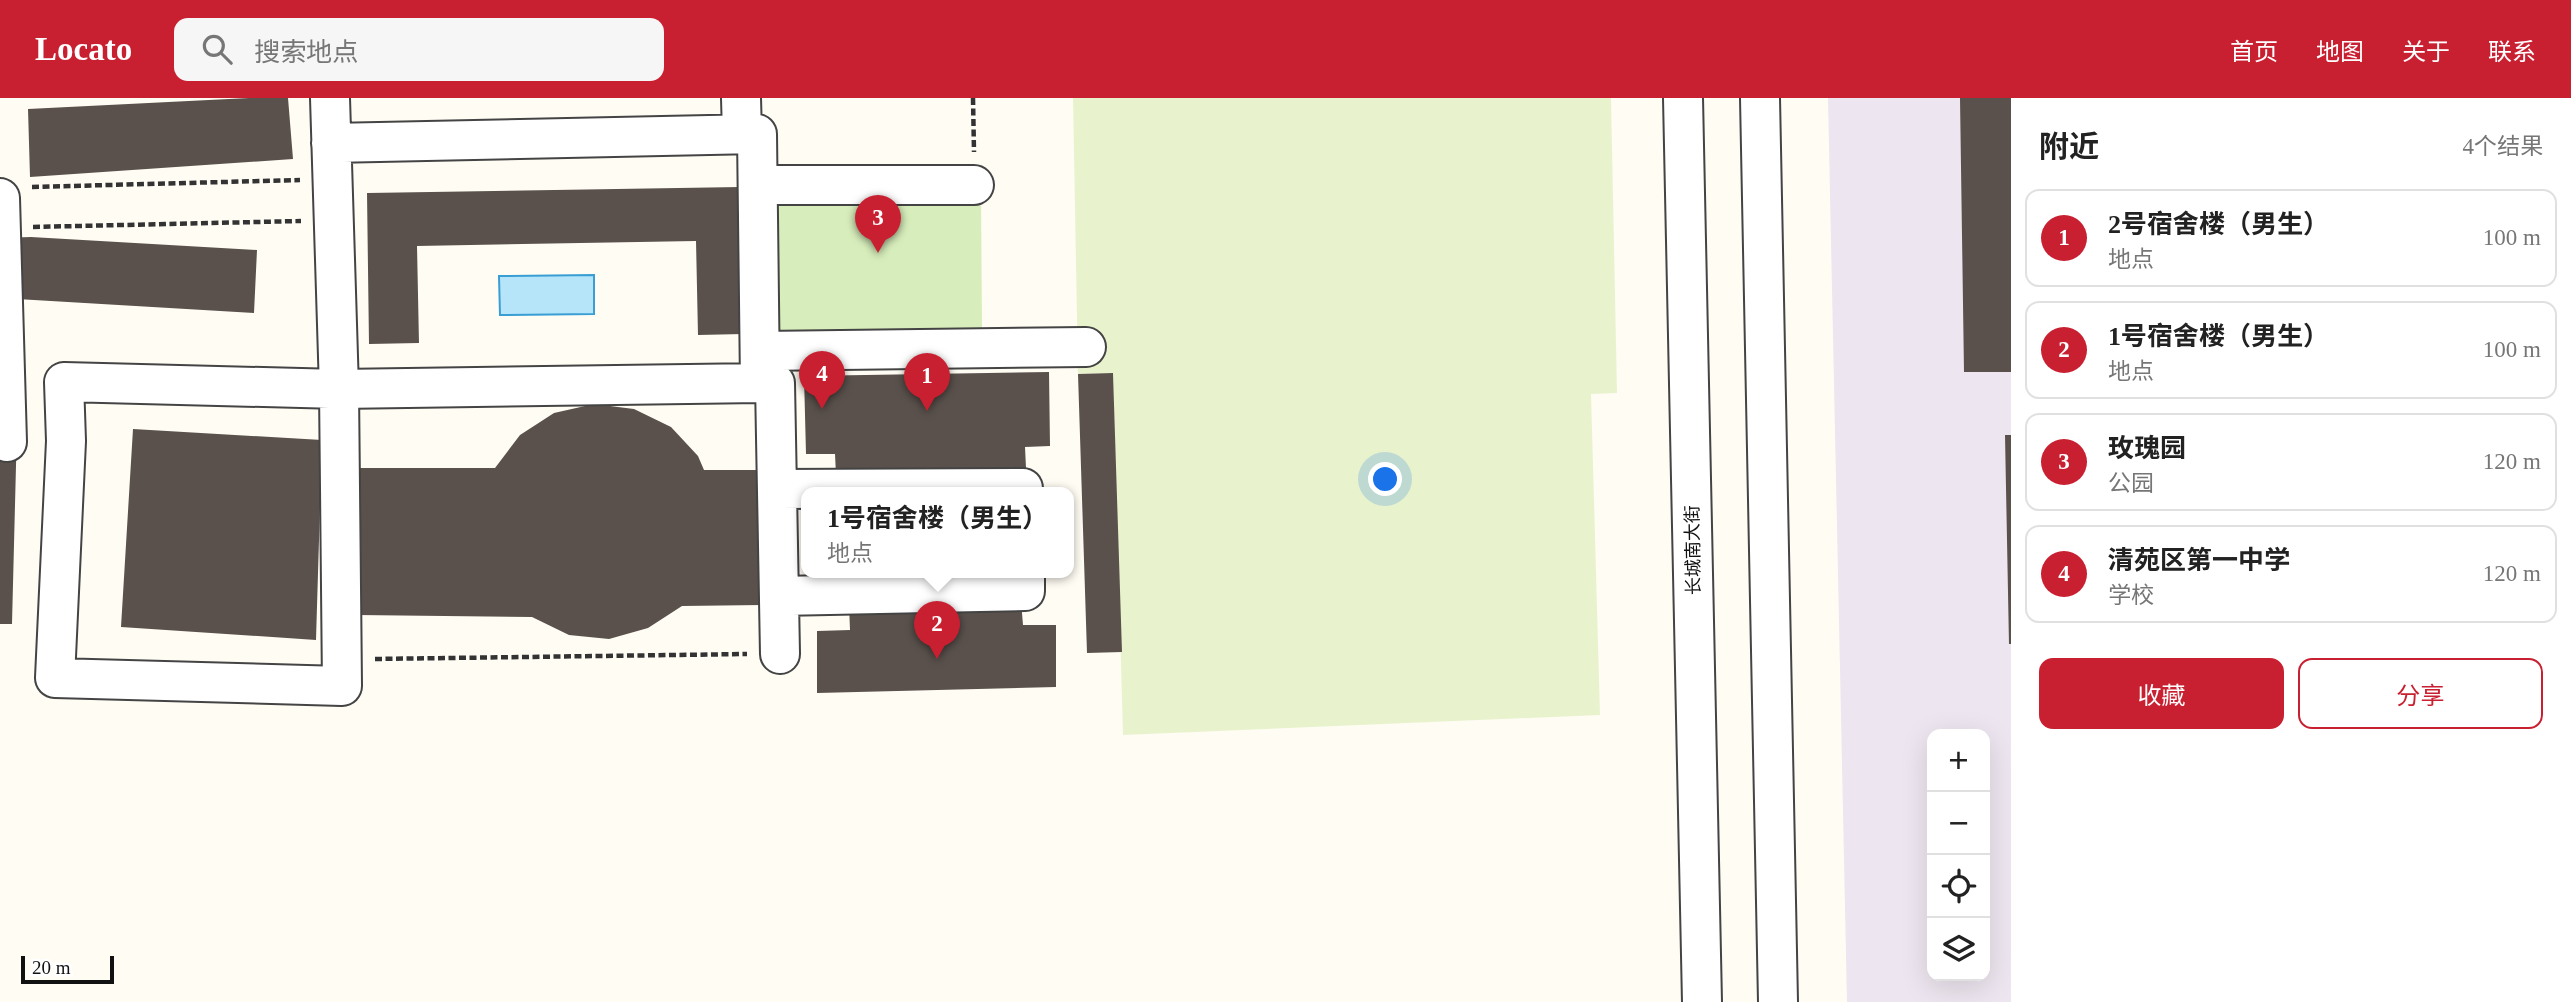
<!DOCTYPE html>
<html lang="zh">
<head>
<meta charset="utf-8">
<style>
  body { margin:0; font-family:"Times New Roman","Noto Sans SC",serif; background:#f6f6f6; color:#222 }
  .controls { position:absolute; right:21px; bottom:21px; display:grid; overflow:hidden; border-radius:14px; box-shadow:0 7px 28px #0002 }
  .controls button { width:63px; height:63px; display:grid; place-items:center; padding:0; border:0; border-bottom:2px solid #e0e0e0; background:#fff; color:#222; font:35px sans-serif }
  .scale { position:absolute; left:21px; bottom:18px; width:93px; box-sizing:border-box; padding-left:7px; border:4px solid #111; border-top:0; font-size:19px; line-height:24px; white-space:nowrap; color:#111; -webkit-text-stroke:5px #fff; paint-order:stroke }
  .you { position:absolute; left:1386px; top:382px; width:24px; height:24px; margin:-18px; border:5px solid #fff; border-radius:50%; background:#1a73e8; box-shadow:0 0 0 10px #1a73e833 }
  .badge { display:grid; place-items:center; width:46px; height:46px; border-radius:50%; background:#c92031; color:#fff; font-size:23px; font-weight:700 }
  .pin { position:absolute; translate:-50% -58px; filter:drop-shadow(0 2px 4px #0008) }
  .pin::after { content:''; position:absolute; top:37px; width:24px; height:21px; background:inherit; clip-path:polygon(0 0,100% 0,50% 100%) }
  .popup { position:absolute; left:801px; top:389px; width:273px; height:91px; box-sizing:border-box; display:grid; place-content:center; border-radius:14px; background:#fff; filter:drop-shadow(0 2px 5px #0005); font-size:23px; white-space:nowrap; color:#767676 }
  .popup b { font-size:26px; color:#222 }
  .popup::after { content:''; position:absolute; left:50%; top:100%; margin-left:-14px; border:14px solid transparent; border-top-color:#fff }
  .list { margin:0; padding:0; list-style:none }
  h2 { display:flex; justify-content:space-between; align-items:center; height:91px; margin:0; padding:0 28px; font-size:30px }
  h2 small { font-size:23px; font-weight:400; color:#767676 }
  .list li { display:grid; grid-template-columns:46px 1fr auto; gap:21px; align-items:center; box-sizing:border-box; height:98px; margin:0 14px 14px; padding:0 14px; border:2px solid #e0e0e0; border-radius:14px }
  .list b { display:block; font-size:26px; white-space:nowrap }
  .list p { margin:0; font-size:23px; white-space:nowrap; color:#767676 }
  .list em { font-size:23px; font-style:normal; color:#767676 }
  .actions { display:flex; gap:14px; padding:21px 28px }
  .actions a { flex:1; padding:16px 0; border:2px solid #c92031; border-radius:14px; text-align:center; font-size:24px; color:#c92031 }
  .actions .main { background:#c92031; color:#fff }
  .icon { flex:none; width:38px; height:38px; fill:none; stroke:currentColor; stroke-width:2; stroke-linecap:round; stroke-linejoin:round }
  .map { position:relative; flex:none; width:2011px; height:904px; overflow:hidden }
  header { display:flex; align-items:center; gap:42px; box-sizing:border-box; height:98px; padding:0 35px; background:#c92031; color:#fff }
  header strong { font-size:33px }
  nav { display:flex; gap:38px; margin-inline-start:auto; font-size:24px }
  .search { width:490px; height:63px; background:#f6f6f6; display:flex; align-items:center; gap:18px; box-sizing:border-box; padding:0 24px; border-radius:14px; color:#767676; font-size:26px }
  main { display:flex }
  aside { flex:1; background:#fff }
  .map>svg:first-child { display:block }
</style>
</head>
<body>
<header>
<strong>Locato</strong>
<div class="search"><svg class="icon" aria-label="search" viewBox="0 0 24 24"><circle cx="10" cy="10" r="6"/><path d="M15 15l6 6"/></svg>搜索地点</div>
<nav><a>首页</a><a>地图</a><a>关于</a><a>联系</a></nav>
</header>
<main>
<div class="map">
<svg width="2011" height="904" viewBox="0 0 2011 904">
  <rect width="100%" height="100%" fill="#fffcf4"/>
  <path fill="#ede5ef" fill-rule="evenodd" d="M1828,0H2011V904H1847ZM1932,636H1985V878H1932Z"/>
  <path fill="#d7edbb" d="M981,96L982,230L775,233L773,99Z"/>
  <path fill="#e8f3cd" d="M1073,0H1611L1617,295L1591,296L1600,617L1123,637L1113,275L1078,276Z"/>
  <path fill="#b6e4f9" stroke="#399ed4" stroke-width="2" d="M594,177V216L500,217L499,178Z"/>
  <path fill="#5a514c" d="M249,0H288L293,61L30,79L28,11Z
    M1960,0H2011V274H1964Z
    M740,89L743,236L698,237L696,143L417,148L419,245L369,246L367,95Z
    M31,139L257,152L254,215L0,200V140Z
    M1049,274L1050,348L1025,349L1026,370L836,377L835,356H806L804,278Z
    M1113,275L1122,554L1087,555L1078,276Z
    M594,306L634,311L671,329L698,358L704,372H762V507L682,508L648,530L609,541L569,537L532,519L357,517V370H495L520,337L554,315Z
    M0,328H17L12,526H0Z
    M133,331L322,342L316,542L121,529Z
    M2005,337H2011V546H2009Z
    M1021,503L1023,527H1056V589L817,595V533L850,532L849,507Z"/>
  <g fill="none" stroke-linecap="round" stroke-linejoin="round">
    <defs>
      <path id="minor" d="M330,0L339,291L760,285L757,36L331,45
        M741,0L742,36
        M1683,0L1702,904
        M1760,0L1778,904
        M758,87H974
        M0,100L7,344
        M760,253L1086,249
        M64,284L339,291L342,588L55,580L66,343Z
        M760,285H775L780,556
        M777,391L1023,390V395
        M779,498L1025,493V475"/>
    </defs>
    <use href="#minor" stroke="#444" stroke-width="42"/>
    <path stroke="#333" stroke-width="4.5" stroke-dasharray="7 3.5" stroke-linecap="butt" d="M973,0L974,54
      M32,89L300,82
      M33,129L301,123
      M375,561L747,556"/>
    <use href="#minor" stroke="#fff" stroke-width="38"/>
  </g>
  <g text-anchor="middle" stroke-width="7" stroke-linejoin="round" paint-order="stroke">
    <g font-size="18" fill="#111" stroke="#fff">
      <text transform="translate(1693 452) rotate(-91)" y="6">长城南大街</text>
    </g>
  </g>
</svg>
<div class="controls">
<button>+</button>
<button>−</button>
<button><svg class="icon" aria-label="locate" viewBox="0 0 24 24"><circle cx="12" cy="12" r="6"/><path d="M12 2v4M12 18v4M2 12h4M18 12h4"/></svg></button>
<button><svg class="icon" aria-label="layers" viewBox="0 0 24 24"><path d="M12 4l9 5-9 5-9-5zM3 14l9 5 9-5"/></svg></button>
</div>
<div class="scale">20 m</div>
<div class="you"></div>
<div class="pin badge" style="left:927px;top:313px">1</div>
<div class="pin badge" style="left:937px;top:561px">2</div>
<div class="popup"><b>1号宿舍楼（男生）</b>地点</div>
<div class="pin badge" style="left:878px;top:155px">3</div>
<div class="pin badge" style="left:822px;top:311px">4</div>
</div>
<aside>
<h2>附近<small>4个结果</small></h2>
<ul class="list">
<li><span class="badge">1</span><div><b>2号宿舍楼（男生）</b><p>地点</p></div><em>100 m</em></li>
<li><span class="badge">2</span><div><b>1号宿舍楼（男生）</b><p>地点</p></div><em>100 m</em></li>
<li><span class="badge">3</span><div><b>玫瑰园</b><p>公园</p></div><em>120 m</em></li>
<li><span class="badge">4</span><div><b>清苑区第一中学</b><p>学校</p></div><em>120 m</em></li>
</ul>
<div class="actions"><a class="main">收藏</a><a>分享</a></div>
</aside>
</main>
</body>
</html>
